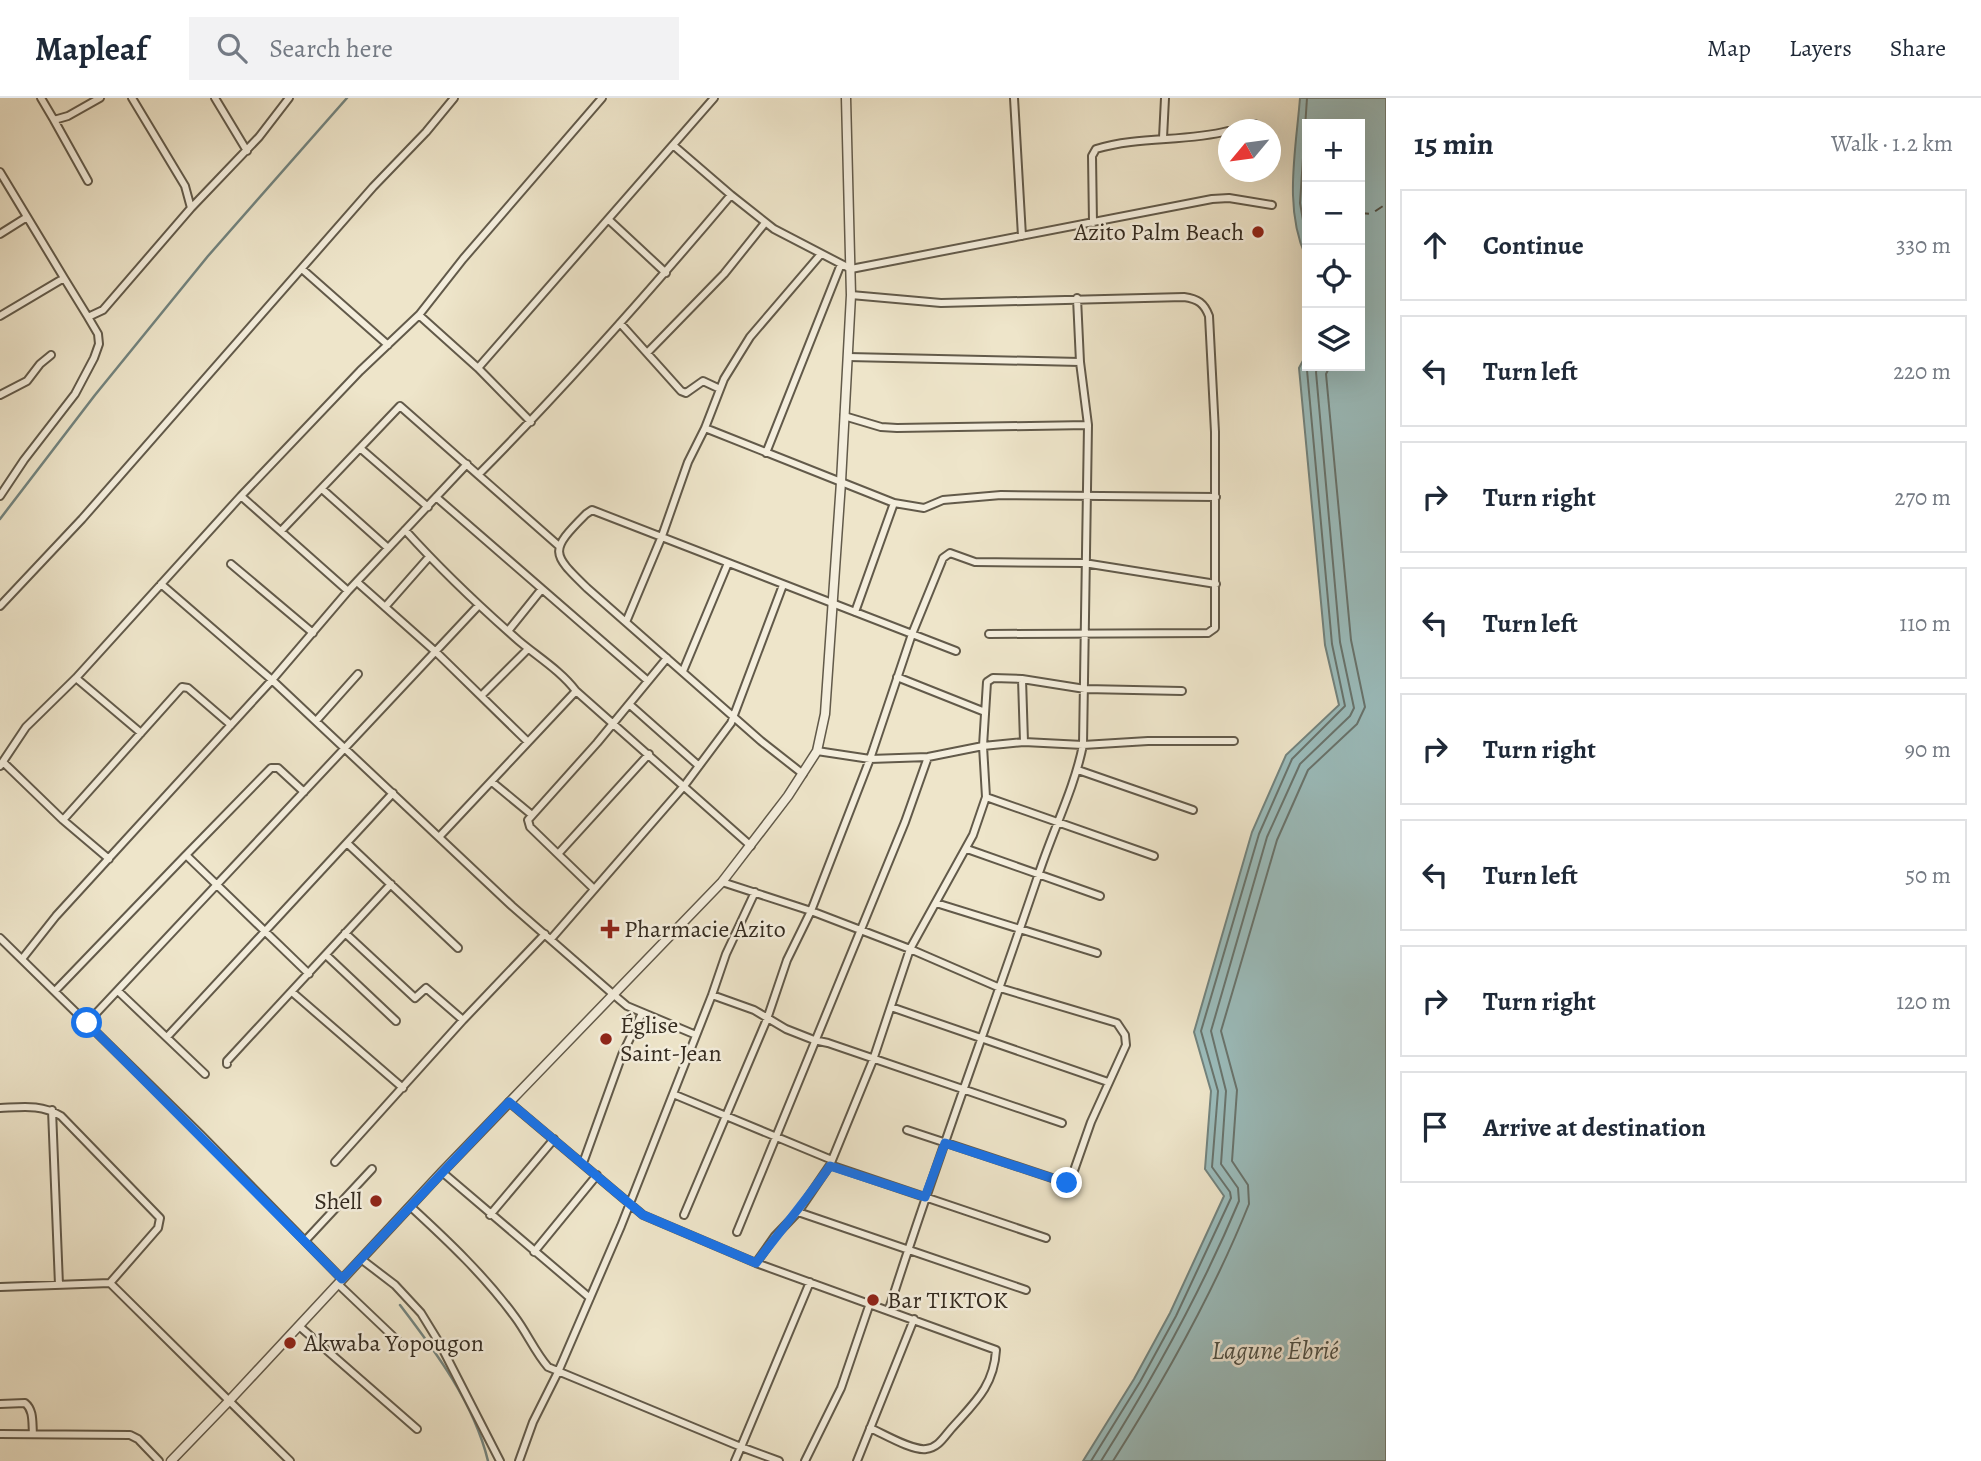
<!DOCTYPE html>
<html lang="en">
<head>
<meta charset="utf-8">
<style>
  body { margin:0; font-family:Alegreya,serif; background:#f2f2f3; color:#1f2937 }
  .controls { position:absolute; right:21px; top:21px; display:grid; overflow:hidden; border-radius:0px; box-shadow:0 7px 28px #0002 }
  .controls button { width:63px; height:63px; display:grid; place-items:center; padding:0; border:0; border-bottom:2px solid #e0e1e3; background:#fff; color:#1f2937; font:35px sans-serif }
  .compass { position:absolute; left:1218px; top:21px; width:63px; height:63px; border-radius:50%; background:#fff; box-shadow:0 7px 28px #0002; rotate:241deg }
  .stop { position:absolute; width:21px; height:21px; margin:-16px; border:5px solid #1a73e8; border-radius:50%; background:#fff }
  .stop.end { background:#1a73e8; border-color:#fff; box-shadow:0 2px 7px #0008 }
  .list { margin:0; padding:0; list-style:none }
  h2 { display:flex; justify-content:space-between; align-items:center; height:91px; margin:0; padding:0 28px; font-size:30px }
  h2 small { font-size:23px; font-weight:400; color:#747a83 }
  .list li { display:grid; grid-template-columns:46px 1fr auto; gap:21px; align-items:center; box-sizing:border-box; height:112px; margin:0 14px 14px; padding:0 14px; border:2px solid #e0e1e3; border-radius:0px }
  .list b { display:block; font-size:26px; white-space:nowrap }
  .list em { font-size:23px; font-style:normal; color:#747a83 }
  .icon { flex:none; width:38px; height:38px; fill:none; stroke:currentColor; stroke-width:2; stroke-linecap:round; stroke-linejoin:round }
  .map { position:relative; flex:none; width:1386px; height:1363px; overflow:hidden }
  header { display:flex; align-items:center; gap:42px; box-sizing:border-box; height:98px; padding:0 35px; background:#fff; border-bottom:2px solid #e0e1e3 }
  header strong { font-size:33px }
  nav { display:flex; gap:38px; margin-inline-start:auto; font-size:24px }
  .search { width:490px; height:63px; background:#f2f2f3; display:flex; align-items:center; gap:18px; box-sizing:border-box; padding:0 24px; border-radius:0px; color:#747a83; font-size:26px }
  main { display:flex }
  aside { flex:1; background:#fff }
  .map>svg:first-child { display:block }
</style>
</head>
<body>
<header>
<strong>Mapleaf</strong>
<div class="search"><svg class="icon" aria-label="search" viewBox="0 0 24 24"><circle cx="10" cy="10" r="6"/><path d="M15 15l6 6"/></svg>Search here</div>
<nav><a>Map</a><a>Layers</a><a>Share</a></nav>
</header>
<main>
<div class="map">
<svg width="1386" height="1363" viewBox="0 0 1386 1363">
  <rect width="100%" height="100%" fill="#eee5ca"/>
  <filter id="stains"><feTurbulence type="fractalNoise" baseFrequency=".00286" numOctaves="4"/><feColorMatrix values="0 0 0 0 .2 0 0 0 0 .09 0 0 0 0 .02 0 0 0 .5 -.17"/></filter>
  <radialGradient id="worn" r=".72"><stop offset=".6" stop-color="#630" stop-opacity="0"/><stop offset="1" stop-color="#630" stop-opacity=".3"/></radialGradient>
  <path fill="#9bbdbd" stroke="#72837e" stroke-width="2" d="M1300,0H1386V1363H1083L1134,1281L1170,1215L1224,1098L1205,1071L1211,993L1194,934L1252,734L1286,657L1339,607L1325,547L1299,270L1307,255V268H1360V26H1307V161C1283,112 1296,52 1300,0Z"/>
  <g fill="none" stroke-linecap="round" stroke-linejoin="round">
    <path stroke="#68746e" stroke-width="2" d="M1307,0L1300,105L1307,145
      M1091,1363L1140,1284L1176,1218L1231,1100L1230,1094L1212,1069L1218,993L1201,933L1259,736L1292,661L1345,608L1332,546L1307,272L1308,268
      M1101,1363C1154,1279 1201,1194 1239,1103L1238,1090L1221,1066L1226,993L1211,933L1267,739L1300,666L1350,618L1354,610L1340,544L1316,274L1318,268
      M1113,1363C1165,1281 1213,1196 1249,1106L1248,1087L1232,1063L1237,992L1221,933L1277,742L1308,672L1357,626L1365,609L1351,542L1326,276L1330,268"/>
    <path stroke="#72837e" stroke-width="2.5" d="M0,421L95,297L208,158L347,0
      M400,1207C436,1254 474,1305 488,1363"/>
    <path stroke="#4e5047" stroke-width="2" stroke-dasharray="9 7" stroke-linecap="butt" d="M1360,115L1371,116L1386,106"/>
    <defs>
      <path id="minor" d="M41,0L54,22L68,18L100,0
        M132,0L185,88L191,110
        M215,0L247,53
        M1014,0L1022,138
        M54,22L88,83
        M1233,32L1255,26
        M1163,40L1165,0
        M0,74L64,180
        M731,97L774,131L851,171L1212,101L1229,100L1272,107
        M609,122L666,175
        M1093,125L1092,58L1096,51C1139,38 1185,44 1228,33
        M0,136L27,119
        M302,171L388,247
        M851,197L941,205L1184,199C1198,201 1204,205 1209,218L1215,334V530L1208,535L989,536
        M419,217L478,270L531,324
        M0,218L64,180L88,219L103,212L191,110L259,39L289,0
        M620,225L681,293L686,295L703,283L720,291
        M648,254L724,176L765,125
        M848,259L1080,264
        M478,270L714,0
        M0,297L27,283L40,266L51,257
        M844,318L881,329L897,330L1088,327
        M705,330L894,405L924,410L943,402L1001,397L1216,399
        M360,350L428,409
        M766,355L841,166
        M479,376C567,287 650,193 731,97L673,47
        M322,391L388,450
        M0,398L24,362L75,296L94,260L99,246L98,236L88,219
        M241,398L348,493
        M436,399L648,583
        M405,432C441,472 479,508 519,543C538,559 561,573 576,593L751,748
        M281,433L400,308L559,448
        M231,466L313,535
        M357,484L437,555L528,644
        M161,486L272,582L512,808L614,897L627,908L696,937
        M0,508L82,421L373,89L426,34L454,0
        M385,509L429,459
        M855,514L894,405
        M626,524L662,438L688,364L705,330L724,281L750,239L821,156
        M508,533L541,492
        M683,573L728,465
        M897,579L985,614
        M76,580L141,635
        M1022,581L1024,644
        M481,598L528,551
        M629,606L699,668
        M316,623L358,576
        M817,653L870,661L928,659L983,648L1024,644L1083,647L1148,643H1234
        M3,664L63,722L109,761
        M0,668L26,629L76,580L241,398L360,273L419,217L463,161L602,0
        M1078,672L1193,712
        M803,676L761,643L587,490C551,455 549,453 586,416L592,412L956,553
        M492,684L532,717
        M986,699L1154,758
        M63,722L182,589L188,590L231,627
        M439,739L576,593
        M348,746L458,850
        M967,751L1100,798
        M558,756L649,656
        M186,757L271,670H278L304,694
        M722,784L811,813L910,851L1000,890L1117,925L1125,937L1126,947L1091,1024L1071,1081L1067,1085L907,1032
        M594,791L530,729L528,722L597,645L667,560
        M936,805L1097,855
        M345,835L415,900L426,890L463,922
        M0,840L201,1037L342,1181
        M551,841L684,688L731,625L783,487
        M326,857L396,923
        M22,861L56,818L272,582L348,493L467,366
        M55,893L186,757L309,876
        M118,893L205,976
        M292,894L403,990
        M712,897L754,912L786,931L814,942L828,945L1062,1025
        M891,909L1108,984
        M87,925L479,507
        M167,939L393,695
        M227,966V963L391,786
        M673,996L832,1062
        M509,1004L643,1117L756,1165L775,1138L798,1114L830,1067L873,962L910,851L973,737L986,699L983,648L987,584L993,580L1022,581L1085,591L1182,593
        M0,1010C23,1009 41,1006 61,1018L160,1120L158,1130L110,1185
        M52,1012L59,1187
        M335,1064L463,922L545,836
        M583,1065L622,957L642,915
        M830,1067L1046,1140
        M442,1074L590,1200
        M411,1109C448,1143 485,1178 515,1219C527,1235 535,1254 548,1269L741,1349L810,1184
        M798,1114L1026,1192
        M490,1117L554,1041
        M684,1117L767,921L787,862L811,813L870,661L912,536L943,460L950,455L975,464L1084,465L1216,486
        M737,1134L905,724L928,659
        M305,1143L372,1071
        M534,1154L597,1077
        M361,1161L395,1187L421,1215L440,1246L500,1363
        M756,1165L996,1252C994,1289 973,1306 951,1331C944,1339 938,1350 926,1351C912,1353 884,1336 870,1330
        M338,1186L401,1246
        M0,1189L110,1185L290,1363
        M889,1211C935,1066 989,923 1038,778C1052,734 1074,692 1083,647L1088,327L1080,264L1077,200
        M299,1228L417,1331
        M0,1306L25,1305C34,1312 32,1325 33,1336
        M0,1336L130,1337L138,1341L159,1363
        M519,1363L533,1324L558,1274L621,1128L712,897L726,856L755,794
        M735,1363L741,1349L779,1363
        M805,1363L841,1290L870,1205
        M857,1363L914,1221"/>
      <path id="tertiary" d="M171,1363L228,1304L442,1074L722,784L788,698L817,653L825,616L841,384L851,197L846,0"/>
    </defs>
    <use href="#minor" stroke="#625a4a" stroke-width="10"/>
    <use href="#tertiary" stroke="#625a4a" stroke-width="11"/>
    <use href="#minor" stroke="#f4eedd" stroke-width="6"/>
    <use href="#tertiary" stroke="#f4eedd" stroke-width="8"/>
  </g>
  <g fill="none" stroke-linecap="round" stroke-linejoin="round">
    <path stroke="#1a73e8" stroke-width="9" d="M87,925L342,1181L509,1004L643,1117L756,1165C781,1132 807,1101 830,1068L925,1099L945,1045L1067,1085"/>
  </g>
  <g fill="#8f2418" stroke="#f4eedd" stroke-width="2.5">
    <circle cx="1258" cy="134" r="7"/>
    <path d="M606.5 820.5h7v7h7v7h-7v7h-7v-7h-7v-7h7z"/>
    <circle cx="606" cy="941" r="7"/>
    <circle cx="376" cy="1103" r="7"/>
    <circle cx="873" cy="1202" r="7"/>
    <circle cx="290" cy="1245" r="7"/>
  </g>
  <g text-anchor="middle" stroke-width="5" stroke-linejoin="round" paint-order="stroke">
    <g font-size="24" fill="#342b20" stroke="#f4eedd" text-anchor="start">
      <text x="1244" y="142" text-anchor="end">Azito Palm Beach</text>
      <text x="624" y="839">Pharmacie Azito</text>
      <text x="620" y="935">Église<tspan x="620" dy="28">Saint-Jean</tspan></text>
      <text x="362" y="1111" text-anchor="end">Shell</text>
      <text x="887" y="1210">Bar TIKTOK</text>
      <text x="304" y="1253">Akwaba Yopougon</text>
    </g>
    <g font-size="26" font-style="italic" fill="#4e5047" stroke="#f4eedd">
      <text x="1275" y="1261">Lagune Ébrié</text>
    </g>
  </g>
  <rect width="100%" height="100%" filter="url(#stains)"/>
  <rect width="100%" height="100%" fill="url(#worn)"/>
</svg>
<div class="controls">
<button>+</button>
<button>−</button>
<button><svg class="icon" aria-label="locate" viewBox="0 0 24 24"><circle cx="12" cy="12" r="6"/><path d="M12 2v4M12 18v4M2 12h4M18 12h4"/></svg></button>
<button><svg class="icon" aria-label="layers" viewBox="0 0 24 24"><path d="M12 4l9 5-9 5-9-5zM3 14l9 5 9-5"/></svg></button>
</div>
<svg class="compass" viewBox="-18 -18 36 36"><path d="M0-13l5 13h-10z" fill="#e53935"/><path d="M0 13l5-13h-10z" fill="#747a83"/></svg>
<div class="stop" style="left:87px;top:925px"></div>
<div class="stop end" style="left:1067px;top:1085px"></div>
</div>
<aside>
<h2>15 min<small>Walk · 1.2 km</small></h2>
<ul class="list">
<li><svg class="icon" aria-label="ahead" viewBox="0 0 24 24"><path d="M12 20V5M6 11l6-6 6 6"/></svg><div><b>Continue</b></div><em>330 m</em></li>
<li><svg class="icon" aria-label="left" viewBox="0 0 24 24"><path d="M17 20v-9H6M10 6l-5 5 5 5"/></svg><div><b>Turn left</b></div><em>220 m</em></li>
<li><svg class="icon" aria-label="right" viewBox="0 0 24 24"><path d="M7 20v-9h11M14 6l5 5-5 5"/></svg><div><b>Turn right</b></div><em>270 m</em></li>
<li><svg class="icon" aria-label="left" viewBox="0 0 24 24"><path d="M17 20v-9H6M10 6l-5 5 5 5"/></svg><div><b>Turn left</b></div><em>110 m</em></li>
<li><svg class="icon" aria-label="right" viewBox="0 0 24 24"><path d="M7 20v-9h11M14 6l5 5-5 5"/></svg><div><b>Turn right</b></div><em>90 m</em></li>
<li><svg class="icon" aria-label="left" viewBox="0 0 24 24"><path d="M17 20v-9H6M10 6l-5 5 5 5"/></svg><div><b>Turn left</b></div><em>50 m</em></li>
<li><svg class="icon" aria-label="right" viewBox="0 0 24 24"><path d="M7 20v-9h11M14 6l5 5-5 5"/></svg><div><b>Turn right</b></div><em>120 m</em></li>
<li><svg class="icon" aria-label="arrive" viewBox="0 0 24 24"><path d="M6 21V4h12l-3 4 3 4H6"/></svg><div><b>Arrive at destination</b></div></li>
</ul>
</aside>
</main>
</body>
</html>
